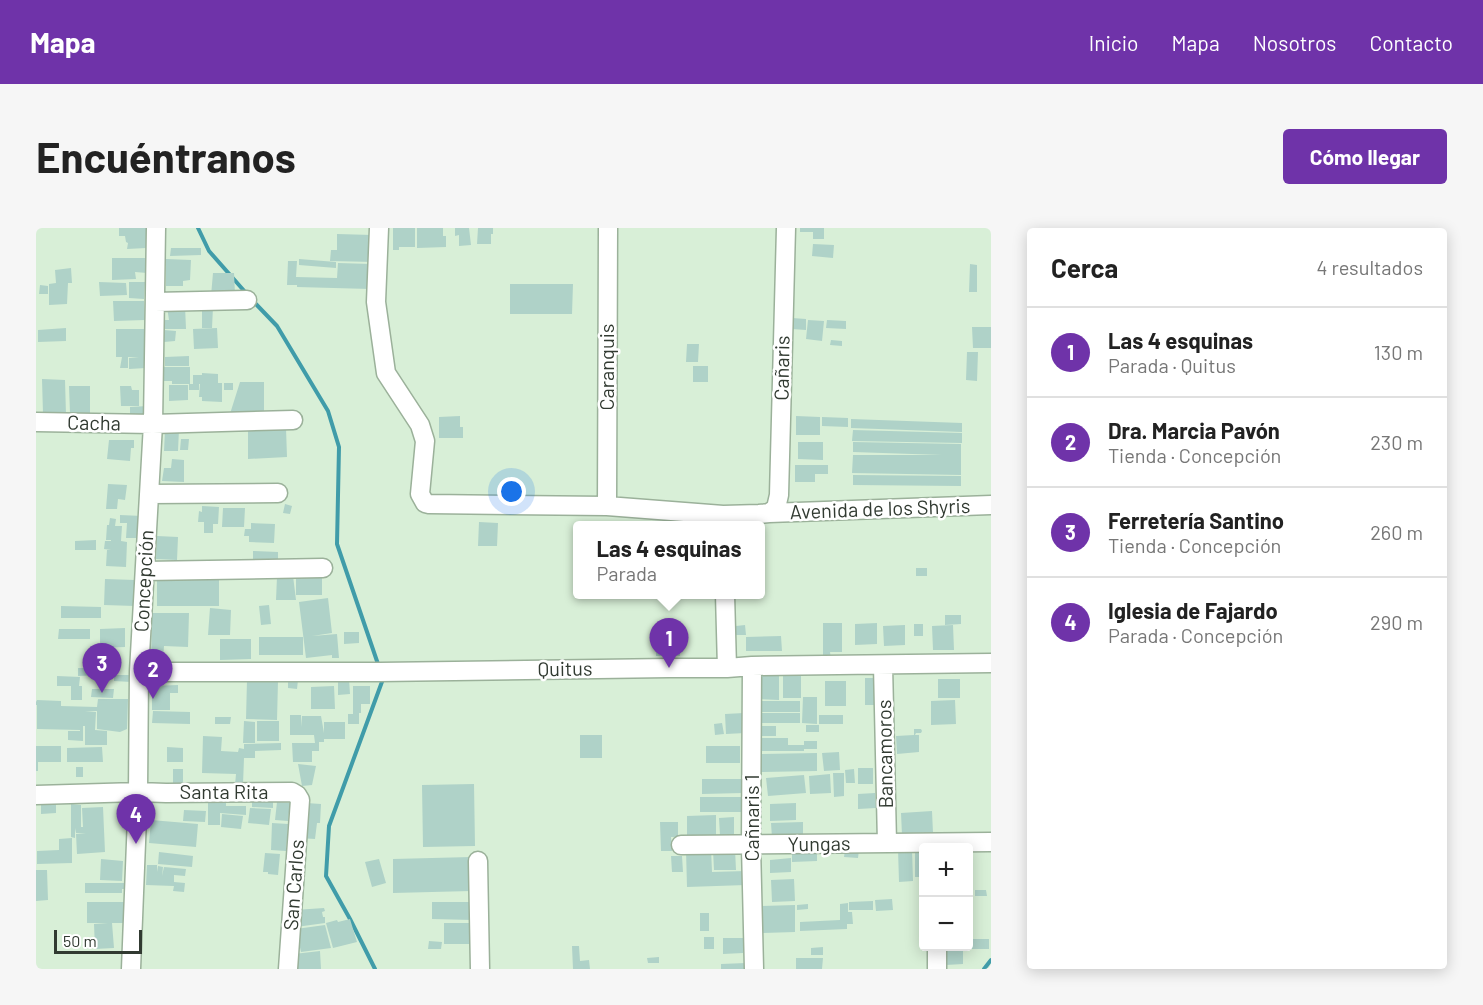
<!DOCTYPE html>
<html lang="es">
<head>
<meta charset="utf-8">
<style>
  body { margin:0; font-family:Barlow,sans-serif; background:#f6f6f6; color:#222 }
  .controls { position:absolute; right:18px; bottom:18px; display:grid; overflow:hidden; border-radius:6px; box-shadow:0 3px 15px #0003 }
  .controls button { width:54px; height:54px; display:grid; place-items:center; padding:0; border:0; border-bottom:2px solid #e0e0e0; background:#fff; color:#222; font:30px sans-serif }
  .scale { position:absolute; left:18px; bottom:15px; width:88px; box-sizing:border-box; padding-left:6px; border:3px solid #313a31; border-top:0; font-size:16px; line-height:21px; white-space:nowrap; color:#313a31; -webkit-text-stroke:4px #fff; paint-order:stroke }
  .you { position:absolute; left:476px; top:264px; width:21px; height:21px; margin:-15px; border:4px solid #fff; border-radius:50%; background:#1a73e8; box-shadow:0 0 0 9px #1a73e833 }
  .badge { display:grid; place-items:center; width:39px; height:39px; border-radius:50%; background:#6f33a9; color:#fff; font-size:20px; font-weight:700 }
  .pin { position:absolute; translate:-50% -50px; filter:drop-shadow(0 2px 3px #0008) }
  .pin::after { content:''; position:absolute; top:32px; width:21px; height:18px; background:inherit; clip-path:polygon(0 0,100% 0,50% 100%) }
  .popup { position:absolute; left:537px; top:293px; width:192px; height:78px; box-sizing:border-box; display:grid; place-content:center; border-radius:6px; background:#fff; filter:drop-shadow(0 2px 4px #0005); font-size:20px; white-space:nowrap; color:#767676 }
  .popup b { font-size:22px; color:#222 }
  .popup::after { content:''; position:absolute; left:50%; top:100%; margin-left:-12px; border:12px solid transparent; border-top-color:#fff }
  .list { margin:0; padding:0; list-style:none }
  h2 { display:flex; justify-content:space-between; align-items:center; height:78px; margin:0; padding:0 24px; font-size:26px }
  h2 small { font-size:20px; font-weight:400; color:#767676 }
  .list li { display:grid; grid-template-columns:39px 1fr auto; gap:18px; align-items:center; box-sizing:border-box; height:90px; padding:0 24px; border-top:2px solid #e0e0e0 }
  .list b { display:block; font-size:22px; white-space:nowrap }
  .list p { margin:0; font-size:20px; white-space:nowrap; color:#767676 }
  .list em { font-size:20px; font-style:normal; color:#767676 }
  .map { position:relative; flex:none; width:955px; height:741px; overflow:hidden; border-radius:6px }
  header { display:flex; align-items:center; gap:36px; box-sizing:border-box; height:84px; padding:0 30px; background:#6f33a9; color:#fff }
  header strong { font-size:28px }
  nav { display:flex; gap:33px; margin-inline-start:auto; font-size:21px }
  .intro { display:flex; align-items:center; justify-content:space-between; box-sizing:border-box; height:144px; padding:0 36px }
  h1 { margin:0; font-size:42px }
  .button { padding:15px 27px; border-radius:6px; background:#6f33a9; color:#fff; font-size:21px; font-weight:700 }
  main { display:flex; gap:36px; padding:0 36px }
  aside { flex:1; background:#fff; border-radius:6px; box-shadow:0 3px 15px #0003 }
  .map>svg:first-child { display:block }
</style>
</head>
<body>
<header>
<strong>Mapa</strong>
<nav><a>Inicio</a><a>Mapa</a><a>Nosotros</a><a>Contacto</a></nav>
</header>
<div class="intro"><h1>Encuéntranos</h1><a class="button">Cómo llegar</a></div>
<main>
<div class="map">
<svg width="955" height="741" viewBox="0 0 955 741">
  <rect width="100%" height="100%" fill="#d8efd7"/>
  <g fill="none" stroke-linecap="round" stroke-linejoin="round">
    <path stroke="#409ca9" stroke-width="4" d="M162,0L173,23L210,65
      M217,73L241,98L292,183L303,219L301,316L343,439
      M339,741L314,691L290,648L293,598L347,451L346,448
      M948,741L955,732"/>
  </g>
  <path fill="#afd2c8" d="M83,0H112V7H110V20L91,21L92,15L90,14L89,8H83Z
    M357,0H379V19H363V22H357Z
    M381,0H407V8H410V19L381,20Z
    M419,0H433L435,17L423,18V7L419,8Z
    M442,0H457V6H455V16H441Z
    M764,0H788V11H777V4H764Z
    M301,6L336,7L338,34L294,33L295,22H301Z
    M777,16L798,17L797,30L776,28Z
    M135,20H165V27L134,28Z
    M76,30H111V45L99,44L100,51L76,52Z
    M130,31L155,32L154,52L147,53V58H130Z
    M263,31L300,34V40L263,37Z
    M252,33H261L260,49L301,50L302,35L335,36L334,61L261,59V57H251Z
    M934,36L941,37V64H933Z
    M35,40L36,55H32L31,76L13,77V56L20,55L19,42Z
    M177,45H198L199,66L175,68Z
    M63,54L90,55L91,67L64,68Z
    M93,54H109L108,71L93,70Z
    M474,56H537L536,86H474Z
    M4,57L12,58V66H3Z
    M77,73H108L109,92L78,93Z
    M149,78L150,101H125L126,92H133L131,79Z
    M166,79H177L176,100H166Z
    M756,90L770,91V102L756,101Z
    M772,92L788,93L786,113L770,111Z
    M791,92L810,93V101L790,100Z
    M936,99H955V120H937Z
    M30,100V113L2,114V102Z
    M181,100L182,120L158,121L157,101Z
    M80,101H110V140L93,141V130L103,129H92V140H84L86,129H80Z
    M128,102L140,103L139,113L128,114Z
    M795,112L806,113V118L794,117Z
    M651,116H663L662,134H650Z
    M931,124H942L941,153L930,152Z
    M153,128V138H129V129Z
    M657,138H672V154H657Z
    M128,139H154V156H136V153H128Z
    M166,145L182,146V155H186V174L166,173V169H163L164,156H163V162H153V156H157V147H166Z
    M6,151L29,152L30,187L7,186Z
    M204,154H228V188L193,189Z
    M188,155H197V162H188Z
    M133,157H152V172L133,173Z
    M33,158H54V185H34Z
    M84,158H95L96,162H103V178H85Z
    M112,178V187H94V179Z
    M424,188V199H427V210H403V189Z
    M760,188L784,189V207H760Z
    M786,189L812,190V199L786,198Z
    M815,191L926,195V204L815,200Z
    M250,200L251,229L212,231V201Z
    M143,201L142,223H128L129,202Z
    M817,202L926,205V215L816,213Z
    M145,211H153L152,222H144Z
    M73,212H98V220H95L94,233L71,231Z
    M762,214H787V232L762,231Z
    M817,214L925,216V247L816,245L817,227H906L817,224Z
    M136,231L148,232V254L126,253L128,240H135Z
    M759,237H792V246H779V254H759Z
    M817,247L925,248V258L817,257Z
    M72,256L91,257L89,272L82,271L81,281H70Z
    M249,276L256,278L254,286L247,285Z
    M166,278L183,279L182,296H177V305H168V294H162L163,283L166,284Z
    M187,280H209L208,299H186Z
    M84,287L106,288L105,310H90L91,295H84Z
    M74,290L80,291L79,298H86L85,313L91,314L90,339L70,338L71,322H75L68,321L69,313H75V312H70L71,297H73Z
    M443,294L462,295L461,318H442Z
    M215,295L239,296L238,315L213,314V308H208L209,301H215Z
    M121,308L142,309L141,332L120,331Z
    M60,312V322H39V313Z
    M217,323L242,324V333H217Z
    M880,340H891V348H880Z
    M286,346V367H260V347Z
    M183,347V378H121V348Z
    M257,348L260,372H240L241,349Z
    M69,351L99,352V378L68,377Z
    M292,370L296,405L276,408L301,406L303,430H296V427L270,430L263,374Z
    M233,377L235,396L225,397L223,378Z
    M25,378L65,379V390H25Z
    M174,380L195,382L194,407H172Z
    M116,385H153L152,419L128,418L127,434H115Z
    M909,387H925V396L909,397Z
    M787,395H806V424H794L795,431H787Z
    M841,395V416L819,417V396Z
    M620,396H643L644,428H620Z
    M878,396H887V408H878Z
    M709,397L710,407H700V398Z
    M869,397V417L848,418L847,398Z
    M917,397L918,422H897L896,398Z
    M89,400V419L64,420V401Z
    M23,401H54V411H22Z
    M308,404H323V415L308,416Z
    M745,408L746,423H710V409Z
    M223,409H267V427H223Z
    M184,411H215V431L184,432Z
    M42,440H66V447L42,448Z
    M78,447H95V454L78,453Z
    M723,447H743V472L722,471Z
    M21,448L44,449L43,458H46V472H35V458H21Z
    M747,448H765V470H747Z
    M829,450H843V477H829Z
    M313,451L314,466L302,467V452Z
    M902,451H924V470H902Z
    M211,452L242,453L241,492L210,491Z
    M252,452H262L261,461L252,460Z
    M789,453H810V478H789Z
    M142,457V465H134V482H116V458Z
    M298,458L299,481H275V459Z
    M317,458H334V476H325V485H323V496H312V486H317Z
    M56,461H78L77,470L55,469Z
    M767,469H781V496L766,495Z
    M62,471H92L91,501L84,504L61,501V483H49L60,484L59,502L71,503V517H49V498H47V513L32,512V503H44V502L1,501V477H0V474L1,472L25,473V478L61,479Z
    M919,472L920,496L895,497V473Z
    M723,473H764V484H723Z
    M117,483L154,484V496L116,495Z
    M708,485L709,505L690,506L689,486Z
    M725,485H764V495H725Z
    M254,487H265V499L266,488H285L288,505V494H309V511H288V514H283V523H276V534H257L256,515H279L278,507H254Z
    M783,487H807V496H783Z
    M179,489H195L194,496H179Z
    M208,493L219,494V515H207Z
    M221,493H243V513H221Z
    M686,495L688,506L679,507L678,496Z
    M770,497H783V504H770Z
    M724,498H740V508H724Z
    M878,501H885L886,503L885,505H880L879,507H883V524L861,526L860,508L878,507Z
    M544,507H566V530H544Z
    M167,508L186,509L185,523L202,524L203,520L208,521V516L245,515V522L219,523V530H208L207,557H199L200,546L166,545Z
    M725,510H752V517H768V513H781V521H768V523H724Z
    M0,518H25V534H2V543H0Z
    M670,518H704V535H670Z
    M66,519L67,534H31V520Z
    M131,519L147,520V534H131Z
    M803,524L804,542L788,543L786,525Z
    M781,525V543L725,544V526Z
    M262,536L280,538L276,557L266,558Z
    M40,539H47V549H40Z
    M822,540H837V556H822Z
    M137,541H147V558H137Z
    M818,541L819,555H810L809,542Z
    M797,545H808V568L798,569Z
    M794,546L795,565L774,566L773,548Z
    M768,547L770,565L732,568L730,550Z
    M666,551H707V565L666,566Z
    M438,556L439,618L387,619L386,557Z
    M839,565L840,580L822,581V566Z
    M664,569H708V584H664Z
    M216,572L237,573V580L216,579Z
    M172,574L190,575V578H210V587L184,585V597H172Z
    M241,574L254,575L252,593L239,592Z
    M270,575L285,576L284,595H281L279,611L263,610Z
    M760,575V592L734,593V576Z
    M5,576H20V585L5,586Z
    M35,576L45,577V599H47L46,580L67,579L69,624L41,626L40,606L50,605H40L39,600V610L35,609Z
    M214,580L235,581L233,597L212,595Z
    M148,582L170,583L169,594L147,593Z
    M896,583L897,605L866,607L865,585Z
    M186,586L207,588L205,601L185,599Z
    M680,587V608L651,609V588Z
    M698,589V607H684L683,590Z
    M115,592L162,596L160,619L113,615Z
    M624,594H642V609H635L636,623H625Z
    M767,594V608L736,610L735,595Z
    M236,595L252,596L250,623L235,622Z
    M36,610V635L1,636V623L23,622V611Z
    M933,619H936L937,639H933Z
    M675,621L676,644L710,643V657L651,659L650,622Z
    M699,621L700,642H678L677,622Z
    M862,621H876L877,653L863,654Z
    M809,622H823L822,630L808,629Z
    M781,623V633L756,634V625Z
    M879,623H888V649H879Z
    M123,624L157,628L156,639L122,636Z
    M229,625L244,626L242,647L232,646V644H227Z
    M635,628H646L647,644H636Z
    M435,629V663L357,665V631Z
    M755,630V644L734,645V632Z
    M65,631L87,633L86,653L64,652Z
    M343,631L350,655L336,659L329,634Z
    M111,637H121V644L122,638L127,639L126,648L128,639L150,641L149,648L138,647V654L149,655L148,664L137,663L138,658L110,657Z
    M0,642H11L12,672L0,673Z
    M758,651L759,673L736,674L735,652Z
    M49,655H90V661H86V665H49Z
    M939,662H950L951,668H939Z
    M856,671L857,682L840,683L839,672Z
    M837,673V682H813V674Z
    M51,674H90L91,695H76L78,720L59,721L58,696L72,695H51Z
    M396,674H437V692L396,691Z
    M812,675V684H816L817,696H811V701L764,703V694L804,692V676Z
    M772,676V681L761,682V677Z
    M759,677V704L727,705L726,678Z
    M288,680L289,683L286,684L287,689H289V695L260,699L259,682Z
    M664,685H673V703H664Z
    M314,691L321,714L297,720L290,695L301,692L302,694Z
    M408,695H435V716H408Z
    M289,697L295,720L265,724L260,701Z
    M668,709H678V721H668Z
    M687,710H707V725L687,726Z
    M933,711H953V721H923V718H933Z
    M393,713L406,714L405,721H392Z
    M536,718H543L544,733L553,732L554,741H537Z
    M787,719V727H775V720Z
    M927,722V736L910,737L909,723Z
    M284,723L285,741H260L258,726Z
    M623,729V735H612L611,730Z
    M760,730H787L786,741H760Z
    M710,735V741H685V736Z"/>
  <g fill="none" stroke-linecap="round" stroke-linejoin="round">
    <defs>
      <path id="minor" d="M343,0L340,74L350,145L384,197L389,213L384,266L389,275L393,276L571,278L687,287L723,286L733,285L740,280L743,267L750,0
        M119,74L211,72
        M0,194L117,196L257,192
        M113,266L242,265
        M571,278L572,0
        M733,285L955,277
        M109,343L287,340
        M689,366L691,440
        M847,437L851,615
        M716,438L715,618L718,741
        M103,444H344L633,440H691L716,438L955,435
        M0,567L102,564L130,565L256,564L261,567L264,572L252,741
        M645,617L955,614
        M442,633L444,741
        M901,718V741
        M95,741L102,564L103,444L117,196L120,0"/>
    </defs>
    <use href="#minor" stroke="#9bb19a" stroke-width="21"/>
    <use href="#minor" stroke="#fff" stroke-width="18"/>
  </g>
  <g text-anchor="middle" stroke-width="5" stroke-linejoin="round" paint-order="stroke">
    <g font-size="20" fill="#313a31" stroke="#fff">
      <text transform="translate(571 139) rotate(-90)" y="7">Caranquis</text>
      <text transform="translate(746 140) rotate(-89)" y="7">Cañaris</text>
      <text transform="translate(58 195) rotate(1)" y="7">Cacha</text>
      <text transform="translate(844 281) rotate(-2)" y="7">Avenida de los Shyris</text>
      <text transform="translate(108 353) rotate(-87)" y="7">Concepción</text>
      <text transform="translate(529 441) rotate(-1)" y="7">Quitus</text>
      <text transform="translate(849 526) rotate(-91)" y="7">Bancamoros</text>
      <text x="188" y="571">Santa Rita</text>
      <text transform="translate(716 590) rotate(-90)" y="7">Cañnaris 1</text>
      <text transform="translate(783 616) rotate(-1)" y="7">Yungas</text>
      <text transform="translate(258 657) rotate(-86)" y="7">San Carlos</text>
    </g>
  </g>
</svg>
<div class="controls">
<button>+</button>
<button>−</button>
</div>
<div class="scale">50 m</div>
<div class="you"></div>
<div class="pin badge" style="left:633px;top:440px">1</div>
<div class="popup"><b>Las 4 esquinas</b>Parada</div>
<div class="pin badge" style="left:117px;top:471px">2</div>
<div class="pin badge" style="left:66px;top:465px">3</div>
<div class="pin badge" style="left:100px;top:616px">4</div>
</div>
<aside>
<h2>Cerca<small>4 resultados</small></h2>
<ul class="list">
<li><span class="badge">1</span><div><b>Las 4 esquinas</b><p>Parada · Quitus</p></div><em>130 m</em></li>
<li><span class="badge">2</span><div><b>Dra. Marcia Pavón</b><p>Tienda · Concepción</p></div><em>230 m</em></li>
<li><span class="badge">3</span><div><b>Ferretería Santino</b><p>Tienda · Concepción</p></div><em>260 m</em></li>
<li><span class="badge">4</span><div><b>Iglesia de Fajardo</b><p>Parada · Concepción</p></div><em>290 m</em></li>
</ul>
</aside>
</main>
</body>
</html>
